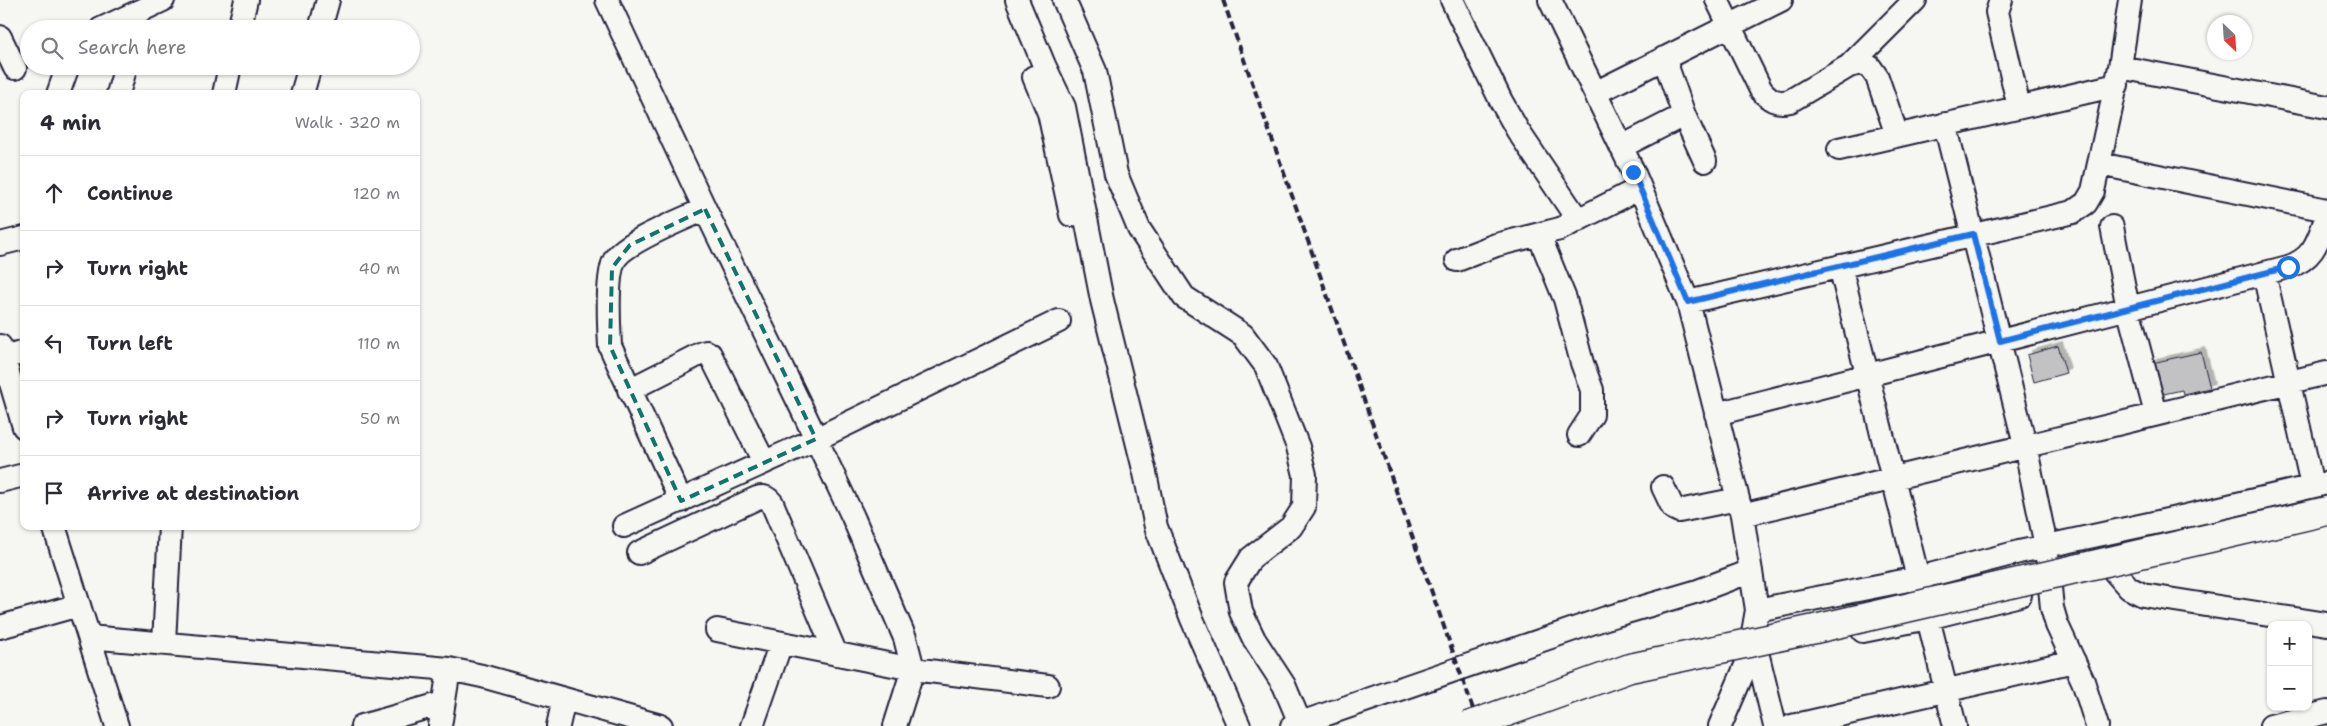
<!DOCTYPE html>
<html lang="en">
<head>
<meta charset="utf-8">
<style>
  body { margin:0; font-family:"Shantell Sans",sans-serif; background:#f2f2f3; color:#2b2b33 }
  .controls { position:absolute; right:15px; bottom:15px; display:grid; overflow:hidden; border-radius:10px; box-shadow:0 1px 4px #0004 }
  .controls button { width:45px; height:45px; display:grid; place-items:center; padding:0; border:0; border-bottom:1px solid #e1e1e2; background:#fff; color:#2b2b33; font:25px sans-serif }
  .compass { position:absolute; left:2207px; top:15px; width:45px; height:45px; border-radius:50%; background:#fff; box-shadow:0 1px 4px #0004; rotate:155deg }
  .stop { position:absolute; width:15px; height:15px; margin:-11px; border:4px solid #1a73e8; border-radius:50%; background:#fff }
  .stop.end { background:#1a73e8; border-color:#fff; box-shadow:0 1px 5px #0008 }
  .list { margin:0; padding:0; list-style:none }
  h2 { display:flex; justify-content:space-between; align-items:center; height:65px; margin:0; padding:0 20px; font-size:21px }
  h2 small { font-size:16px; font-weight:400; color:#7c7c81 }
  .list li { display:grid; grid-template-columns:32px 1fr auto; gap:15px; align-items:center; box-sizing:border-box; height:75px; padding:0 20px; border-top:1px solid #e1e1e2 }
  .list b { display:block; font-size:19px; white-space:nowrap }
  .list em { font-size:16px; font-style:normal; color:#7c7c81 }
  .icon { flex:none; width:28px; height:28px; fill:none; stroke:currentColor; stroke-width:2; stroke-linecap:round; stroke-linejoin:round }
  .map { position:relative; flex:none; width:2327px; height:726px; overflow:hidden }
  .search { position:absolute; background:#fff; box-shadow:0 1px 4px #0004; left:20px; top:20px; width:400px; height:55px; display:flex; align-items:center; gap:12px; box-sizing:border-box; padding:0 18px; border-radius:28px; color:#7c7c81; font-size:19px }
  .panel { position:absolute; background:#fff; box-shadow:0 1px 4px #0004; left:20px; top:90px; width:400px; height:440px; border-radius:10px }
  .map>svg:first-child { display:block }
</style>
</head>
<body>
<div class="map">
<svg width="2327" height="726" viewBox="0 0 2327 726">
  <defs>
    <filter id="shadow"><feDropShadow dx="4.5" dy="-4.5" stdDeviation="0" flood-color="#0004"/></filter>
  </defs>
  <rect width="100%" height="100%" fill="#f6f6f2"/>
  <filter id="ink" filterUnits="userSpaceOnUse"><feTurbulence type="fractalNoise" baseFrequency=".02" numOctaves="2"/><feDisplacementMap in="SourceGraphic" scale="10" xChannelSelector="R" yChannelSelector="G"/><feConvolveMatrix kernelMatrix="1 2 1 2 8 2 1 2 1" color-interpolation-filters="sRGB"/></filter>
  <g filter="url(#ink)">
    <path fill="#c2c2c4" stroke="#22223b" filter="url(#shadow)" d="M2058,346L2066,373L2034,382L2027,355Z
      M2201,352L2210,388L2183,394L2182,390L2159,395L2152,363Z"/>
    <g fill="none" stroke-linecap="round" stroke-linejoin="round">
      <defs>
        <path id="minor" d="M607,0L705,209L801,407L853,517L905,638L913,669L895,726
          M1017,0L1044,65L1064,107L1102,300L1145,473L1156,527L1192,619L1239,726
          M1064,0L1095,71L1116,174L1139,229L1184,297L1243,335L1266,366L1298,447L1305,475L1304,507L1291,527L1251,558L1236,582L1241,612L1254,639L1284,685L1300,723
          M1452,0L1501,101L1518,131L1578,220
          M1550,0L1633,171L1688,302L1742,515L1757,610L1748,661L1720,726
          M1717,0L1761,90C1770,100 1776,104 1790,101L1849,66L1861,63L1870,67L1877,77L1897,135
          M2001,0L1997,12L2019,107
          M101,29L163,0
          M239,29L246,0
          M320,29L328,0
          M0,37L15,68
          M1664,58L1684,115L1705,161
          M1849,66L1915,0
          M2120,67L2327,107
          M1034,77L1049,113L1071,215
          M1595,93L1781,0
          M58,94L68,66
          M118,94L126,66
          M224,94L230,66
          M302,94L310,66
          M1945,124L2025,445L2046,546L2052,608L2057,625L2083,681L2097,726
          M1621,147L1684,115
          M1839,149L2117,85
          M2099,164L2327,210
          M2112,227L2128,308L2156,414
          M1539,235L1565,299L1582,363L1592,390V415L1579,435
          M0,244L24,238
          M1457,260L1496,245L1560,229L1640,188
          M1840,266L1955,726
          M2264,273L2312,485
          M1688,302L2073,212L2086,203L2093,191L2120,67L2130,0
          M0,346L24,427
          M4,358L24,352
          M629,390L700,354L706,352L710,354L764,462
          M1716,414L2288,267C2315,258 2318,240 2327,216
          M0,481L24,475
          M1663,487L1673,508L1679,511L1738,499
          M681,501L610,346C609,327 606,275 615,259C626,241 684,219 705,209
          M1742,515L2327,373
          M54,526L117,726
          M624,526L816,439L1059,321
          M639,553L757,498C764,496 767,497 772,503L836,654
          M2115,572L2129,588L2143,595L2327,624
          M1757,610L1918,578L2019,552L2186,516L2327,483
          M0,627L79,605
          M717,630L913,669L1048,686
          M1863,631L1928,618L2020,595
          M89,637L449,669L482,676L661,726
          M164,643L170,526
          M1757,652L1775,726
          M362,726L443,703
          M440,726L449,669
          M558,726L564,699
          M752,726L781,643
          M1292,726L1606,618L1698,591L1751,571
          M1792,726L2074,661
          M2271,726L2327,712"/>
      </defs>
      <use href="#minor" stroke="#22223b" stroke-width="26"/>
      <use href="#minor" stroke="#f6f6f2" stroke-width="22"/>
      <path stroke="#22223b" stroke-width="4" stroke-dasharray="8 4" stroke-linecap="butt" d="M1223,0L1479,726"/>
      <defs>
        <path id="major-bridge" d="M1468,726L1630,668L1815,629L2327,511"/>
      </defs>
      <use href="#major-bridge" stroke="#22223b" stroke-width="31" stroke-linecap="butt"/>
      <use href="#major-bridge" stroke="#f6f6f2" stroke-width="28"/>
    </g>
  </g>
  <g fill="none" stroke-linecap="round" stroke-linejoin="round" filter="url(#ink)">
    <path stroke="#1a73e8" stroke-width="6" d="M1633,172L1688,302L1973,234L2000,341L2288,267"/>
  </g>
  <path fill="none" stroke="#0f766e" stroke-width="4" stroke-dasharray="10 6" stroke-linejoin="round" d="M705,209L816,439L681,501L610,346L612,268L630,245Z"/>
</svg>
<div class="controls">
<button>+</button>
<button>−</button>
</div>
<svg class="compass" viewBox="-18 -18 36 36"><path d="M0-13l5 13h-10z" fill="#e53935"/><path d="M0 13l5-13h-10z" fill="#7c7c81"/></svg>
<div class="stop" style="left:2288px;top:267px"></div>
<div class="stop end" style="left:1633px;top:172px"></div>
<div class="search"><svg class="icon" aria-label="search" viewBox="0 0 24 24"><circle cx="10" cy="10" r="6"/><path d="M15 15l6 6"/></svg>Search here</div>
<section class="panel">
<h2>4 min<small>Walk · 320 m</small></h2>
<ul class="list">
<li><svg class="icon" aria-label="ahead" viewBox="0 0 24 24"><path d="M12 20V5M6 11l6-6 6 6"/></svg><div><b>Continue</b></div><em>120 m</em></li>
<li><svg class="icon" aria-label="right" viewBox="0 0 24 24"><path d="M7 20v-9h11M14 6l5 5-5 5"/></svg><div><b>Turn right</b></div><em>40 m</em></li>
<li><svg class="icon" aria-label="left" viewBox="0 0 24 24"><path d="M17 20v-9H6M10 6l-5 5 5 5"/></svg><div><b>Turn left</b></div><em>110 m</em></li>
<li><svg class="icon" aria-label="right" viewBox="0 0 24 24"><path d="M7 20v-9h11M14 6l5 5-5 5"/></svg><div><b>Turn right</b></div><em>50 m</em></li>
<li><svg class="icon" aria-label="arrive" viewBox="0 0 24 24"><path d="M6 21V4h12l-3 4 3 4H6"/></svg><div><b>Arrive at destination</b></div></li>
</ul>
</section>
</div>
</body>
</html>
